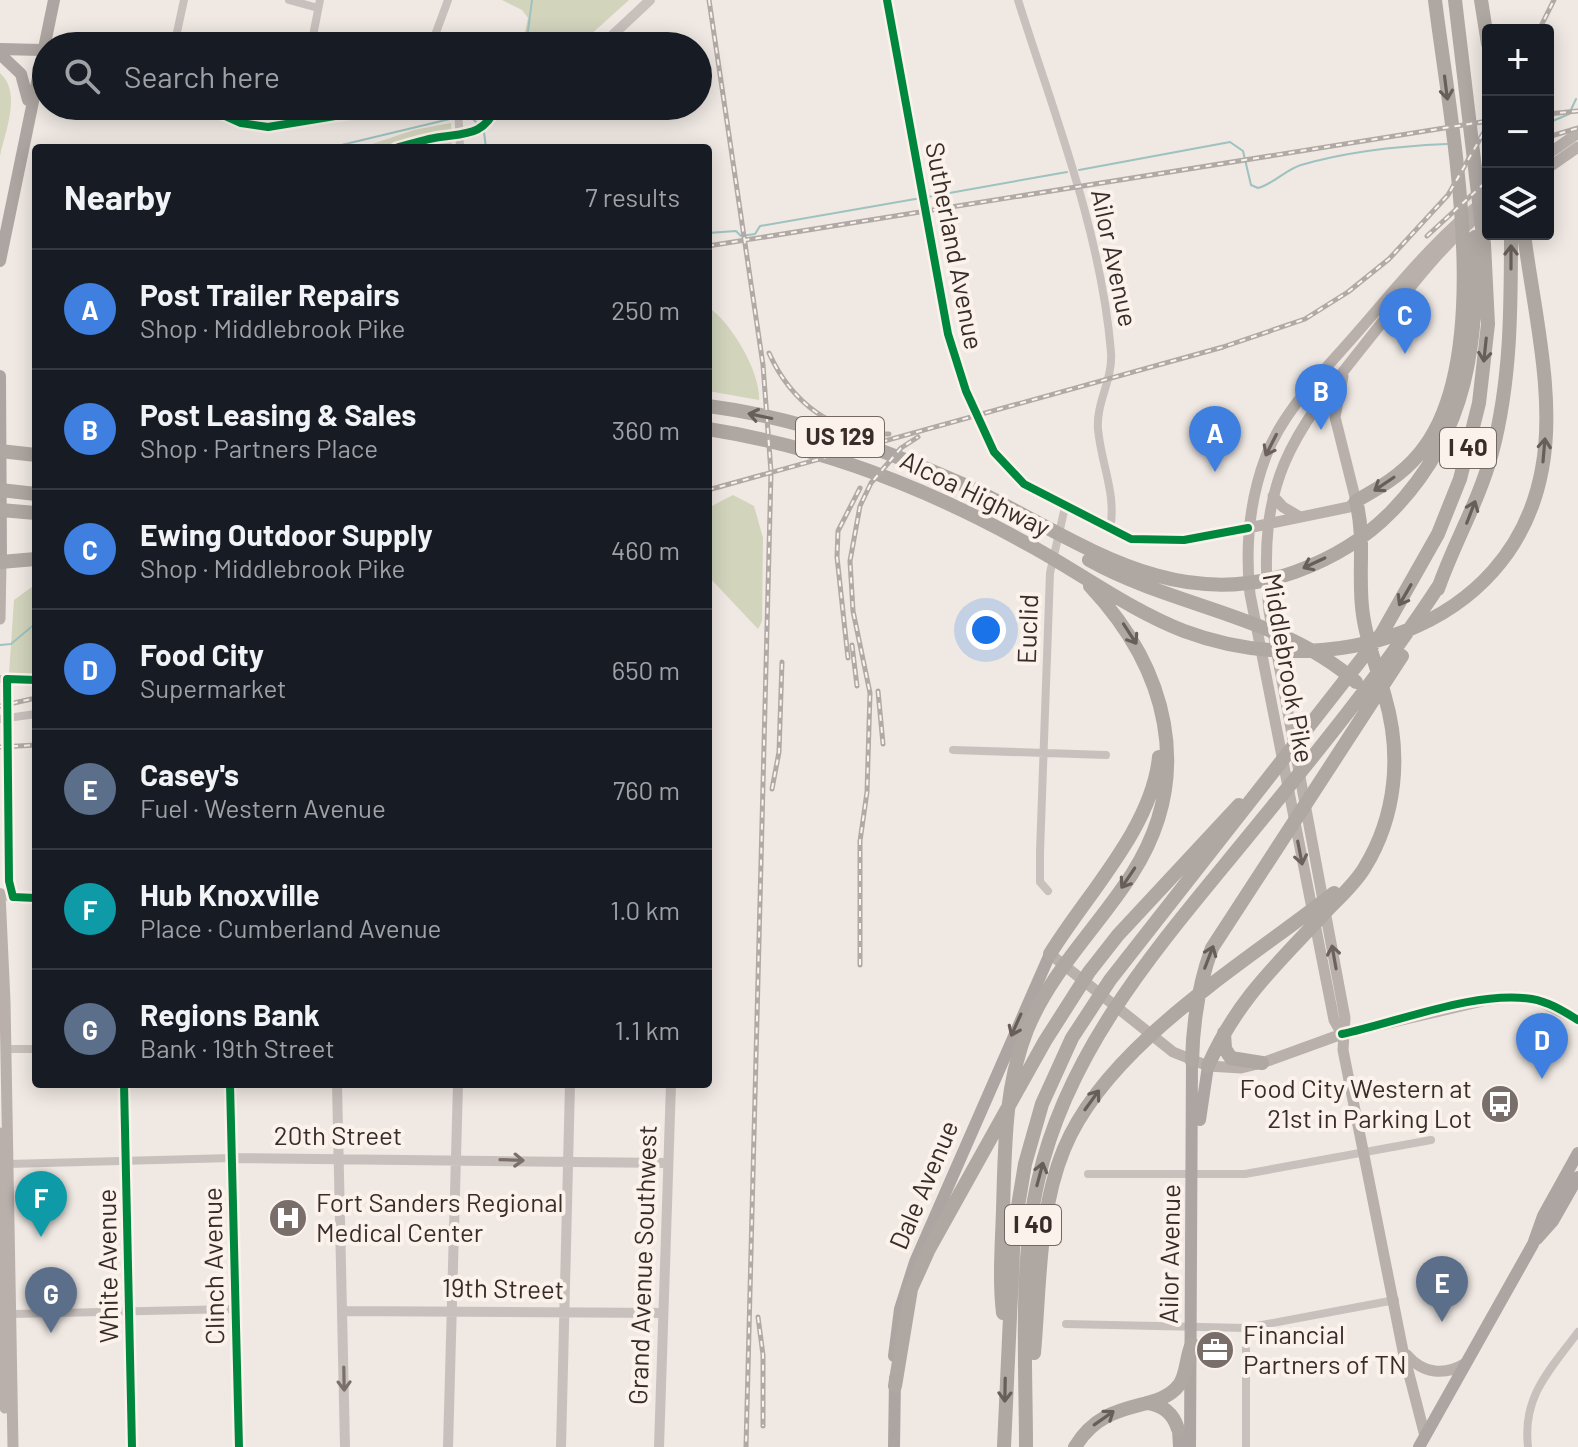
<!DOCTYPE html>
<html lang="en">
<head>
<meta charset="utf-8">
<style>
  body { margin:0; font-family:Barlow,sans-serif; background:#242831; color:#f1f3f6 }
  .controls { position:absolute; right:24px; top:24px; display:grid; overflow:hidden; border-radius:8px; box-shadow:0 4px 20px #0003 }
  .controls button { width:72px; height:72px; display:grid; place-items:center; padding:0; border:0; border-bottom:2px solid #363941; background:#171b24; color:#f1f3f6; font:40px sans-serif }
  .you { position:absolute; left:986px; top:630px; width:28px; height:28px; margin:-20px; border:6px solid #fff; border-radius:50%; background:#1a73e8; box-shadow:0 0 0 12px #1a73e833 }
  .badge { display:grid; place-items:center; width:52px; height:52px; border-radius:50%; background:#796e6a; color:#fff; font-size:26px; font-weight:700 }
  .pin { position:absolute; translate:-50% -66px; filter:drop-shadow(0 2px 4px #0008) }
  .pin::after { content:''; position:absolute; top:42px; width:28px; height:24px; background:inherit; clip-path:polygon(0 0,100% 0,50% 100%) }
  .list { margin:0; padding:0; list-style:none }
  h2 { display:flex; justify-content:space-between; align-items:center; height:104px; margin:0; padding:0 32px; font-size:34px }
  h2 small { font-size:26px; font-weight:400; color:#9ea1a6 }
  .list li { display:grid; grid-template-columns:52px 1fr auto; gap:24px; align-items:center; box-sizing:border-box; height:120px; padding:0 32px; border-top:2px solid #363941 }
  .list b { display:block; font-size:30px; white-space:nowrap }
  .list p { margin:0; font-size:26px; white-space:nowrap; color:#9ea1a6 }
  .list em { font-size:26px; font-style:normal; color:#9ea1a6 }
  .icon { flex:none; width:44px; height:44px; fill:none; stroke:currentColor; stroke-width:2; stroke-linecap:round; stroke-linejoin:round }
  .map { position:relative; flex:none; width:1578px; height:1447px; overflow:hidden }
  .search { position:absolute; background:#171b24; box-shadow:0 4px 20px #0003; left:32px; top:32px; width:680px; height:88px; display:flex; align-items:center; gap:20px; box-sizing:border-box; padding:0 28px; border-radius:44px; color:#9ea1a6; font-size:30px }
  .panel { position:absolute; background:#171b24; box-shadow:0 4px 20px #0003; left:32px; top:144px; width:680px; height:944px; border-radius:8px }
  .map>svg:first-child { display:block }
</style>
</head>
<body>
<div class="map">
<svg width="1578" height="1447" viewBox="0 0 1578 1447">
  <rect width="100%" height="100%" fill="#efe8e3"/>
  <path fill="#d2d4bc" d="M502,0H629L578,46H522L528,18L522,10Z
    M0,73C22,93 5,131 0,156Z
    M451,123L452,148H360L414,130Z
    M708,307C731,322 761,373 759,400L708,391Z
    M733,495L754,506L763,538L762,621L758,629L708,576V508Z
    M36,584V676L9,674L14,600Z"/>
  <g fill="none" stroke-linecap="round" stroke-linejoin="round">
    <path stroke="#9ec2bf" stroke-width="2" d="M526,46L532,0
      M470,115L484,132L486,148
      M460,117L470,114L473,106
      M1548,123L1569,114L1576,99
      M1487,135H1488
      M329,148L454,118
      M1079,170L1230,142L1243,151L1251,185L1258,188C1275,183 1285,170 1301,165C1349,151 1398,146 1447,144
      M927,197L1067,172
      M708,233L736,231L741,236L755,234L760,226L921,198
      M0,645L11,644L36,623"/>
    <path stroke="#c8c0bc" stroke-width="8" d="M289,0L318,8
      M1018,0C1054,114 1101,232 1111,352C1113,380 1096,402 1098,429C1101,464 1117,494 1110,530
      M174,46L184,0
      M311,46L320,0
      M431,46L448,0
      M458,106L460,148
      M296,123L299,106
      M0,679L36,680
      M0,719L36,714
      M953,750L1106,755
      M1048,891L1040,882V852L1050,573L1065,507
      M6,1049H36
      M8,1164L232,1158
      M1088,1174H1245L1431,1140
      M12,1314L233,1309
      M1066,1324L1246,1328L1395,1300
      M1246,1328V1447
      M1528,1447C1522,1396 1550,1370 1578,1332"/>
    <path stroke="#c8c0bc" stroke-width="10" d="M887,0L948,334L966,391L994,452L1024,484L1131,539L1184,540L1248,528
      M601,46L650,0
      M203,106L241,123L268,127L396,106
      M0,893L17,899L36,898
      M124,1084L132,1447
      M230,1084L239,1447
      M337,1084L345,1447
      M232,1158L667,1163
      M342,1311L663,1313
      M448,1447L458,1084
      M561,1447L570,1084
      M659,1447L671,1084"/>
    <path stroke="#b9b0ac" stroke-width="11" d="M1548,154L1578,133
      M1548,168L1578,147
      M1273,496L1283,507L1300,517
      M1248,528L1349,507L1356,501L1335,417L1343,376
      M0,619L1,562
      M0,894L5,1001L13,1447
      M1050,954L1173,1052L1208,1066L1241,1068L1262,1063L1342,1034L1487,1000L1515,997L1537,1000L1578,1020
      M1342,1034L1334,1020L1250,594C1245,546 1249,501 1266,456C1284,409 1324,371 1356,334C1398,286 1437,236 1488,198
      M0,1133L5,1408
      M1407,1355C1423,1374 1445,1376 1466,1363
      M1425,1436L1403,1351L1343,1050L1345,1018L1269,611C1255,470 1298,429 1380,325C1414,283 1445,241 1488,208"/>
    <path stroke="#ada5a1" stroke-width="12" d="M0,49L41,50
      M0,54L21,74L28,100
      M0,261L54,0
      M0,376L1,562
      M1200,1120L1208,1066
      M1537,1239L1553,1221L1578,1177
      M894,1356L900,1309L915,1262L1050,954
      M1178,1429L1179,1447
      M894,1447L895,1378
      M1190,1447L1192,1061
      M1419,1447L1533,1244L1543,1216L1578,1153"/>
    <path stroke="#aea7a2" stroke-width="14" d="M1481,0L1488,44
      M708,406C795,417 882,448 962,484C1071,534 1168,617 1295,572C1331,559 1365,539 1392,511C1469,432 1478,342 1475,237
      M708,429C822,447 930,489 1031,546C1082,574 1130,610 1184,631C1325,684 1512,633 1542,469C1556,397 1533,306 1524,234
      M0,451L36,455
      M0,490L36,494
      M0,510L36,513
      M1089,560C1175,608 1282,616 1356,682
      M0,562L36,559
      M1438,589C1454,543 1479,501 1492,453C1511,381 1511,308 1511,234
      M1050,954C1086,895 1152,828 1159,757
      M1224,1033L1225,1049L1231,1058L1262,1063
      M1192,1061C1193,1021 1198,986 1212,948L1402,656
      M1208,1066C1236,1002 1274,967 1321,917C1335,901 1354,886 1365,867C1396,816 1402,755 1385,697C1378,670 1367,644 1363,615C1357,577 1366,539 1356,501C1379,488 1402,475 1419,454C1500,359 1449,117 1435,0
      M1003,1313C999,1279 1002,1244 1003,1210C1005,1149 1004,1088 1027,1030C1051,971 1098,927 1132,874C1196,774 1167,668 1090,586
      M1034,1353C1040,1287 1038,1212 1064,1149C1107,1044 1247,962 1334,893
      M895,1386L911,1289L929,1249L1045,1041L1089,972L1118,935L1239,805
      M1147,1403C1163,1405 1173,1413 1178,1429
      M1004,1447L1014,1230L1025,1164L1042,1104L1072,1038L1110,980L1382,633L1438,534L1460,479L1479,403L1488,324L1484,244L1455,0
      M1026,1447C1026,1365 1019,1261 1038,1181C1068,1047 1161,943 1246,839C1314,756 1382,673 1440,584
      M1075,1447C1106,1395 1157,1414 1179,1385C1187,1375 1186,1356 1192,1344"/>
    <defs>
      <path id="rail" d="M709,0L763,365L771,472L746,1447
        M1539,30L1554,0
        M1548,114L1578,111
        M1548,137L1578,128
        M1427,236L1488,180
        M708,246L1488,121
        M769,353C791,402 833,435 889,434
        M708,490L1223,347L1305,319L1348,292L1389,259L1448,195L1488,125
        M852,645L857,686
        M848,658L837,557L838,531L860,488
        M878,691L883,744
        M0,706L36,698
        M0,747L36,745
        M772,789L779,752L782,662
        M860,965V841L867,792L870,693L853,611L850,561L860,506L871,483L901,448L918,437
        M758,1317L763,1355V1426"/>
    </defs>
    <use href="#rail" stroke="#b0a9a6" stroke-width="5"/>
    <use href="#rail" stroke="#fbf2eb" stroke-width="2" stroke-dasharray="6" stroke-linecap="butt"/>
    <defs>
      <path id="cycleway" d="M887,0L948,334L966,391L994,452L1024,484L1131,539L1184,540L1248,528
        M203,106L241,123L268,127L396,106
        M396,148C410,144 426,139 440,137C468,133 484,135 497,106
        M36,680L7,679L9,881L13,897L36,898
        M1342,1034C1398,1022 1476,990 1532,999C1549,1002 1563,1011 1578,1020
        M124,1084L132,1447
        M230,1084L239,1447"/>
    </defs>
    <use href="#cycleway" stroke="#fbf2eb" stroke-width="13"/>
    <use href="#cycleway" stroke="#00873e" stroke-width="8"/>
  </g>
  <defs><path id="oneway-shaft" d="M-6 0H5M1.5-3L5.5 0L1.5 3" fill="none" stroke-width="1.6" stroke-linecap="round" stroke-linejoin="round" transform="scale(2)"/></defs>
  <g stroke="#685e59">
    <use href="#oneway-shaft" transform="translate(1446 88) rotate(83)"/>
    <use href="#oneway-shaft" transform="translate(1511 257) rotate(-90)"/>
    <use href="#oneway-shaft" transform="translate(1485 350) rotate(96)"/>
    <use href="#oneway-shaft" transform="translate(760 416) rotate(-168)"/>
    <use href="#oneway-shaft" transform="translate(1544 450) rotate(-85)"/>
    <use href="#oneway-shaft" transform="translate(1384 484) rotate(146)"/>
    <use href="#oneway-shaft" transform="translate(1471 512) rotate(-69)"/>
    <use href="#oneway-shaft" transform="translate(1314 563) rotate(155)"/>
    <use href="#oneway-shaft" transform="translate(1405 595) rotate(120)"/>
    <use href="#oneway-shaft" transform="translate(1130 634) rotate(57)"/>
    <use href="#oneway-shaft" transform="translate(1128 878) rotate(124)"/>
    <use href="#oneway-shaft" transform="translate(1209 957) rotate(-69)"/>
    <use href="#oneway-shaft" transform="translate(1092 1100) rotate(-54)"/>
    <use href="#oneway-shaft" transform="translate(1040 1174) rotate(-75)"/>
    <use href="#oneway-shaft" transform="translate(1005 1390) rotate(91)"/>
    <use href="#oneway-shaft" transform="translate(1104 1418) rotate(-35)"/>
  </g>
  <g stroke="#6d615d">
    <use href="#oneway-shaft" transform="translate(1271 445) rotate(117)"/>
    <use href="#oneway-shaft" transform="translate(1300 853) rotate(79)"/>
    <use href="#oneway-shaft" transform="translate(1334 957) rotate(-100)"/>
  </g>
  <use stroke="#685d59" href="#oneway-shaft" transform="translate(1016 1025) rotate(114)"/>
  <g stroke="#7a6f6b">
    <use href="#oneway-shaft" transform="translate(512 1160) rotate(2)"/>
    <use href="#oneway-shaft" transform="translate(344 1379) rotate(89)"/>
  </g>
  <defs>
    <symbol id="bus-disc" viewBox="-11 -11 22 22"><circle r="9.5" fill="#796e6a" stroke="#fbf2eb"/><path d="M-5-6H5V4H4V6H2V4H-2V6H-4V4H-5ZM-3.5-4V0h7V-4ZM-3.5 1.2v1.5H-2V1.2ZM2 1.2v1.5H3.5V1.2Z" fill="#fff"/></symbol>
    <symbol id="hospital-disc" viewBox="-11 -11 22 22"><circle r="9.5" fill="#796e6a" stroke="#fbf2eb"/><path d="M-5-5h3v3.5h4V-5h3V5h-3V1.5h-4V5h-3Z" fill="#fff"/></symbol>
    <symbol id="office-disc" viewBox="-11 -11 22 22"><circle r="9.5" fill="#796e6a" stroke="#fbf2eb"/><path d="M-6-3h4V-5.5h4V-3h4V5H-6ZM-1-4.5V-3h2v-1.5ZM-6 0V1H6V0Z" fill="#fff"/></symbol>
  </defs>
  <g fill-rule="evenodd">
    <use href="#bus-disc" x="1478" y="1082" width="44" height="44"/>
    <use href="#hospital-disc" x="266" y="1196" width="44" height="44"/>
    <use href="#office-disc" x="1193" y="1328" width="44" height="44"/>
  </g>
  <g text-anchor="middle" stroke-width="8" stroke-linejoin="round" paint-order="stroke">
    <g fill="#fbf2eb" stroke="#746863" stroke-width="2">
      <rect x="796" y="417" width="88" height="40" rx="6"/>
      <rect x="1440" y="428" width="56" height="40" rx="6"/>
      <rect x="1005" y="1205" width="56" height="40" rx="6"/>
    </g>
    <g font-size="24" font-weight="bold" fill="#3a2d29">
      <text x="840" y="445">US 129</text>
      <text x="1468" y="456">I 40</text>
      <text x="1033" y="1233">I 40</text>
    </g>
    <g font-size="26" fill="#3a2d29" stroke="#fbf2eb">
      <text transform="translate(954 246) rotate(79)" y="9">Sutherland Avenue</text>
      <text transform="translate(1114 258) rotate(78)" y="9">Ailor Avenue</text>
      <text transform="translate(975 494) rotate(26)" y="9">Alcoa Highway</text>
      <text transform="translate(1028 629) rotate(-88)" y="9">Euclid</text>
      <text transform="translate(1288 668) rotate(80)" y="9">Middlebrook Pike</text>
      <text x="338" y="1145">20th Street</text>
      <text transform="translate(924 1185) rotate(-67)" y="9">Dale Avenue</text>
      <text transform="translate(1170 1254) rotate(-89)" y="9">Ailor Avenue</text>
      <text transform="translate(643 1265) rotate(-88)" y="9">Grand Avenue Southwest</text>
      <text transform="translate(108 1266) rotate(-91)" y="9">White Avenue</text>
      <text transform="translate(214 1266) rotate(-91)" y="9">Clinch Avenue</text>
      <text transform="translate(503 1289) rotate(1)" y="9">19th Street</text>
    </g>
    <g font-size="26" fill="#3a2d29" stroke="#fbf2eb" text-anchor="start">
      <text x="1472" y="1098" text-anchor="end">Food City Western at<tspan x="1472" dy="30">21st in Parking Lot</tspan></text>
      <text x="316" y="1212">Fort Sanders Regional<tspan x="316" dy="30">Medical Center</tspan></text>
      <text x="1243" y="1344">Financial<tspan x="1243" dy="30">Partners of TN</tspan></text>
    </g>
  </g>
</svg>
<div class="controls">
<button>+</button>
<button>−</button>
<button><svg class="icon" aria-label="layers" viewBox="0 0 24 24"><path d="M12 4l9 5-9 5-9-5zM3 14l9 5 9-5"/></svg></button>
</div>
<div class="you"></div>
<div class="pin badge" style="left:1215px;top:472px;background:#3f7fe0">A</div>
<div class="pin badge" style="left:1321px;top:430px;background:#3f7fe0">B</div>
<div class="pin badge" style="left:1405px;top:354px;background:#3f7fe0">C</div>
<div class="pin badge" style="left:1542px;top:1079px;background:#3f7fe0">D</div>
<div class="pin badge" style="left:1442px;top:1322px;background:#5c6f8a">E</div>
<div class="pin badge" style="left:41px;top:1237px;background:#0f9aa8">F</div>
<div class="pin badge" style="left:51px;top:1333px;background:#5c6f8a">G</div>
<div class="search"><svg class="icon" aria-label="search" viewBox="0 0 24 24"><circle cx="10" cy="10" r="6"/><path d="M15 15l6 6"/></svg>Search here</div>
<section class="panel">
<h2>Nearby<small>7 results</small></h2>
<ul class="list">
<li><span class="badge" style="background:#3f7fe0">A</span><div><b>Post Trailer Repairs</b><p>Shop · Middlebrook Pike</p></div><em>250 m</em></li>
<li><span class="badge" style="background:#3f7fe0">B</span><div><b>Post Leasing &amp; Sales</b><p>Shop · Partners Place</p></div><em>360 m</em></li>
<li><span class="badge" style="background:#3f7fe0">C</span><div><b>Ewing Outdoor Supply</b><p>Shop · Middlebrook Pike</p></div><em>460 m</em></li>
<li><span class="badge" style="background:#3f7fe0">D</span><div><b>Food City</b><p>Supermarket</p></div><em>650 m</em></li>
<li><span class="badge" style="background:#5c6f8a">E</span><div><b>Casey's</b><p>Fuel · Western Avenue</p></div><em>760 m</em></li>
<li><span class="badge" style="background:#0f9aa8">F</span><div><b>Hub Knoxville</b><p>Place · Cumberland Avenue</p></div><em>1.0 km</em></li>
<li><span class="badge" style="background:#5c6f8a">G</span><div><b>Regions Bank</b><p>Bank · 19th Street</p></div><em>1.1 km</em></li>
</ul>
</section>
</div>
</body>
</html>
